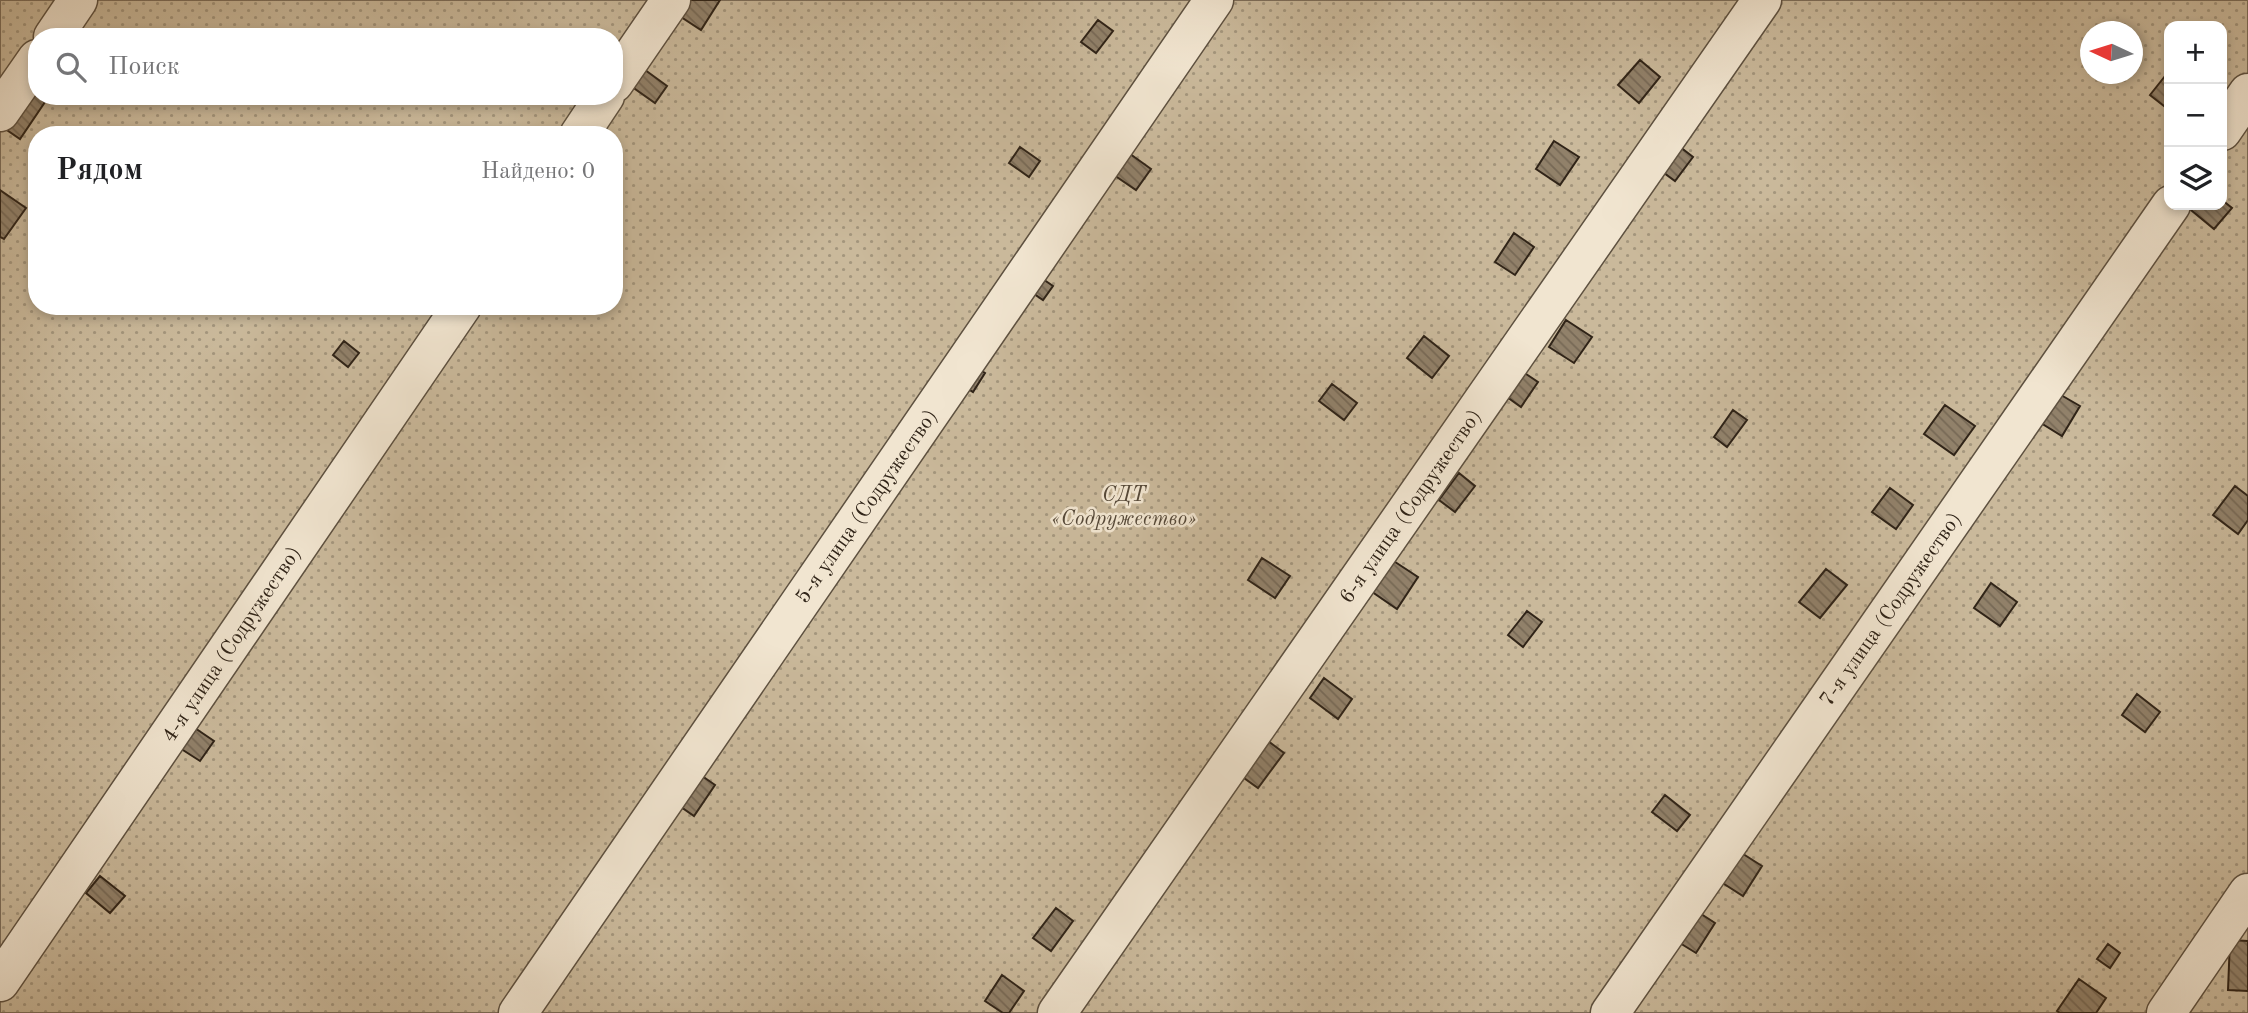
<!DOCTYPE html>
<html lang="ru">
<head>
<meta charset="utf-8">
<style>
  body { margin:0; font-family:"Old Standard TT",serif; background:#f6f6f6; color:#202124 }
  .controls { position:absolute; right:21px; top:21px; display:grid; overflow:hidden; border-radius:14px; box-shadow:0 4px 10px #0003 }
  .controls button { width:63px; height:63px; display:grid; place-items:center; padding:0; border:0; border-bottom:2px solid #e0e0e0; background:#fff; color:#202124; font:35px sans-serif }
  .compass { position:absolute; left:2080px; top:21px; width:63px; height:63px; border-radius:50%; background:#fff; box-shadow:0 4px 10px #0003; rotate:274deg }
  .list { margin:0; padding:0; list-style:none }
  h2 { display:flex; justify-content:space-between; align-items:center; height:91px; margin:0; padding:0 28px; font-size:30px }
  h2 small { font-size:23px; font-weight:400; color:#757577 }
  .icon { flex:none; width:38px; height:38px; fill:none; stroke:currentColor; stroke-width:2; stroke-linecap:round; stroke-linejoin:round }
  .map { position:relative; flex:none; width:2248px; height:1013px; overflow:hidden }
  .search { position:absolute; background:#fff; box-shadow:0 4px 10px #0003; left:28px; top:28px; width:595px; height:77px; display:flex; align-items:center; gap:18px; box-sizing:border-box; padding:0 24px; border-radius:28px; color:#757577; font-size:26px }
  .panel { position:absolute; background:#fff; box-shadow:0 4px 10px #0003; left:28px; top:126px; width:595px; height:189px; border-radius:28px }
  .map>svg:first-child { display:block }
</style>
</head>
<body>
<div class="map">
<svg width="2248" height="1013" viewBox="0 0 2248 1013">
  <defs>
    <pattern id="garden-dots" width="8" height="8" patternUnits="userSpaceOnUse" patternTransform="scale(1.75)"><rect width="8" height="8" fill="#cab99b"/><path d="M2 2h.1M6 6h.1" fill="none" stroke="#a4967d" stroke-width="1.8" stroke-linecap="round"/></pattern>
    <pattern id="building-back-hatch" width="6" height="6" patternUnits="userSpaceOnUse" patternTransform="scale(1.75)"><rect width="6" height="6" fill="#91816a"/><path d="M-1 5l2 2M0 0l6 6M5-1l2 2" fill="none" stroke="#776956"/></pattern>
  </defs>
  <rect width="100%" height="100%" fill="#ead7b6"/>
  <filter id="stains"><feTurbulence type="fractalNoise" baseFrequency=".00286" numOctaves="4"/><feColorMatrix values="0 0 0 0 .2 0 0 0 0 .09 0 0 0 0 .02 0 0 0 .5 -.17"/></filter>
  <radialGradient id="worn" r=".72"><stop offset=".6" stop-color="#630" stop-opacity="0"/><stop offset="1" stop-color="#630" stop-opacity=".3"/></radialGradient>
  <path fill="url(#garden-dots)" stroke="#7d6e5a" stroke-width="2" fill-rule="evenodd" d="M0,0H2248V1013H0ZM2169,26H2222V205H2169ZM2090,32H2132V74H2090ZM37,37H614V96H37ZM37,135H614V306H37Z"/>
  <path fill="url(#building-back-hatch)" stroke="#302418" stroke-width="2" d="M688,0H720L701,30L678,15Z
    M1098,20L1113,31L1096,53L1081,42Z
    M1640,60L1660,77L1639,103L1618,85Z
    M641,67L667,86L655,103L628,84Z
    M2169,71V110L2150,95Z
    M27,89L45,102L20,139L1,126Z
    M1554,141L1579,157L1560,185L1536,169Z
    M1675,143L1693,157L1675,181L1656,167Z
    M1020,147L1040,161L1029,177L1009,163Z
    M1126,151L1151,169L1136,190L1111,173Z
    M0,190L26,208L4,239L0,237Z
    M2222,200L2232,208L2214,229L2191,210L2195,205H2222Z
    M1514,233L1534,247L1515,275L1495,262Z
    M1034,273L1053,286L1043,300L1024,287Z
    M1566,320L1592,337L1574,363L1549,347Z
    M1424,336L1449,356L1432,378L1407,358Z
    M344,341L359,353L348,367L333,355Z
    M968,362L985,373L973,392L956,381Z
    M1517,368L1538,382L1521,407L1500,392Z
    M1332,384L1357,403L1344,420L1319,401Z
    M2054,391L2080,406L2062,436L2036,420Z
    M1945,405L1975,426L1954,455L1924,434Z
    M1733,410L1747,420L1727,447L1714,437Z
    M1459,473L1475,486L1455,512L1439,500Z
    M2235,486L2248,496V520L2238,534L2213,515Z
    M1890,488L1913,505L1896,529L1872,512Z
    M1386,556L1418,577L1397,609L1365,587Z
    M1262,558L1290,576L1275,598L1248,580Z
    M1826,569L1847,585L1820,618L1799,602Z
    M1991,583L2017,602L2000,626L1974,608Z
    M1527,611L1542,622L1523,647L1508,635Z
    M1324,678L1352,699L1338,719L1310,698Z
    M2137,694L2160,712L2145,732L2122,715Z
    M186,722L214,741L200,761L172,743Z
    M1264,738L1284,753L1258,788L1237,773Z
    M692,769L715,785L694,816L671,800Z
    M1665,795L1690,815L1677,831L1652,812Z
    M1740,852L1762,866L1743,896L1721,882Z
    M100,876L125,896L110,913L86,893Z
    M1056,908L1073,921L1051,951L1033,938Z
    M1695,910L1715,923L1696,953L1675,940Z
    M2230,940L2248,941V991L2228,990Z
    M2108,944L2120,953L2110,968L2097,959Z
    M1002,975L1024,991L1009,1013H1003L985,1001Z
    M2079,979L2106,998L2096,1013H2060L2057,1011Z"/>
  <g fill="none" stroke-linecap="round" stroke-linejoin="round">
    <defs>
      <path id="minor" d="M53,37L78,0
        M614,83L671,0
        M0,112L37,59
        M2222,131L2248,93
        M579,135L605,96
        M0,982L462,306
        M518,1013L1214,0
        M1057,1013L1762,0
        M1610,1013L2171,205
        M2166,1013L2248,893"/>
    </defs>
    <use href="#minor" stroke="#5e5140" stroke-width="41"/>
    <use href="#minor" stroke="#f1e5d0" stroke-width="38"/>
  </g>
  <g text-anchor="middle" stroke-width="5" stroke-linejoin="round" paint-order="stroke">
    <g font-size="21" font-style="italic" fill="#564939" stroke="#f1e5d0">
      <text x="1124" y="501">СДТ<tspan x="1124" dy="24">«Содружество»</tspan></text>
    </g>
    <g font-size="21" fill="#302418" stroke="#f1e5d0">
      <text transform="translate(866 506) rotate(-55)" y="7">5-я улица (Содружество)</text>
      <text transform="translate(1410 506) rotate(-55)" y="7">6-я улица (Содружество)</text>
      <text transform="translate(1890 609) rotate(-55)" y="7">7-я улица (Содружество)</text>
      <text transform="translate(231 644) rotate(-56)" y="7">4-я улица (Содружество)</text>
    </g>
  </g>
  <rect width="100%" height="100%" filter="url(#stains)"/>
  <rect width="100%" height="100%" fill="url(#worn)"/>
</svg>
<div class="controls">
<button>+</button>
<button>−</button>
<button><svg class="icon" aria-label="layers" viewBox="0 0 24 24"><path d="M12 4l9 5-9 5-9-5zM3 14l9 5 9-5"/></svg></button>
</div>
<svg class="compass" viewBox="-18 -18 36 36"><path d="M0-13l5 13h-10z" fill="#e53935"/><path d="M0 13l5-13h-10z" fill="#757577"/></svg>
<div class="search"><svg class="icon" aria-label="search" viewBox="0 0 24 24"><circle cx="10" cy="10" r="6"/><path d="M15 15l6 6"/></svg>Поиск</div>
<section class="panel">
<h2>Рядом<small>Найдено: 0</small></h2>
<ul class="list">
</ul>
</section>
</div>
</body>
</html>
